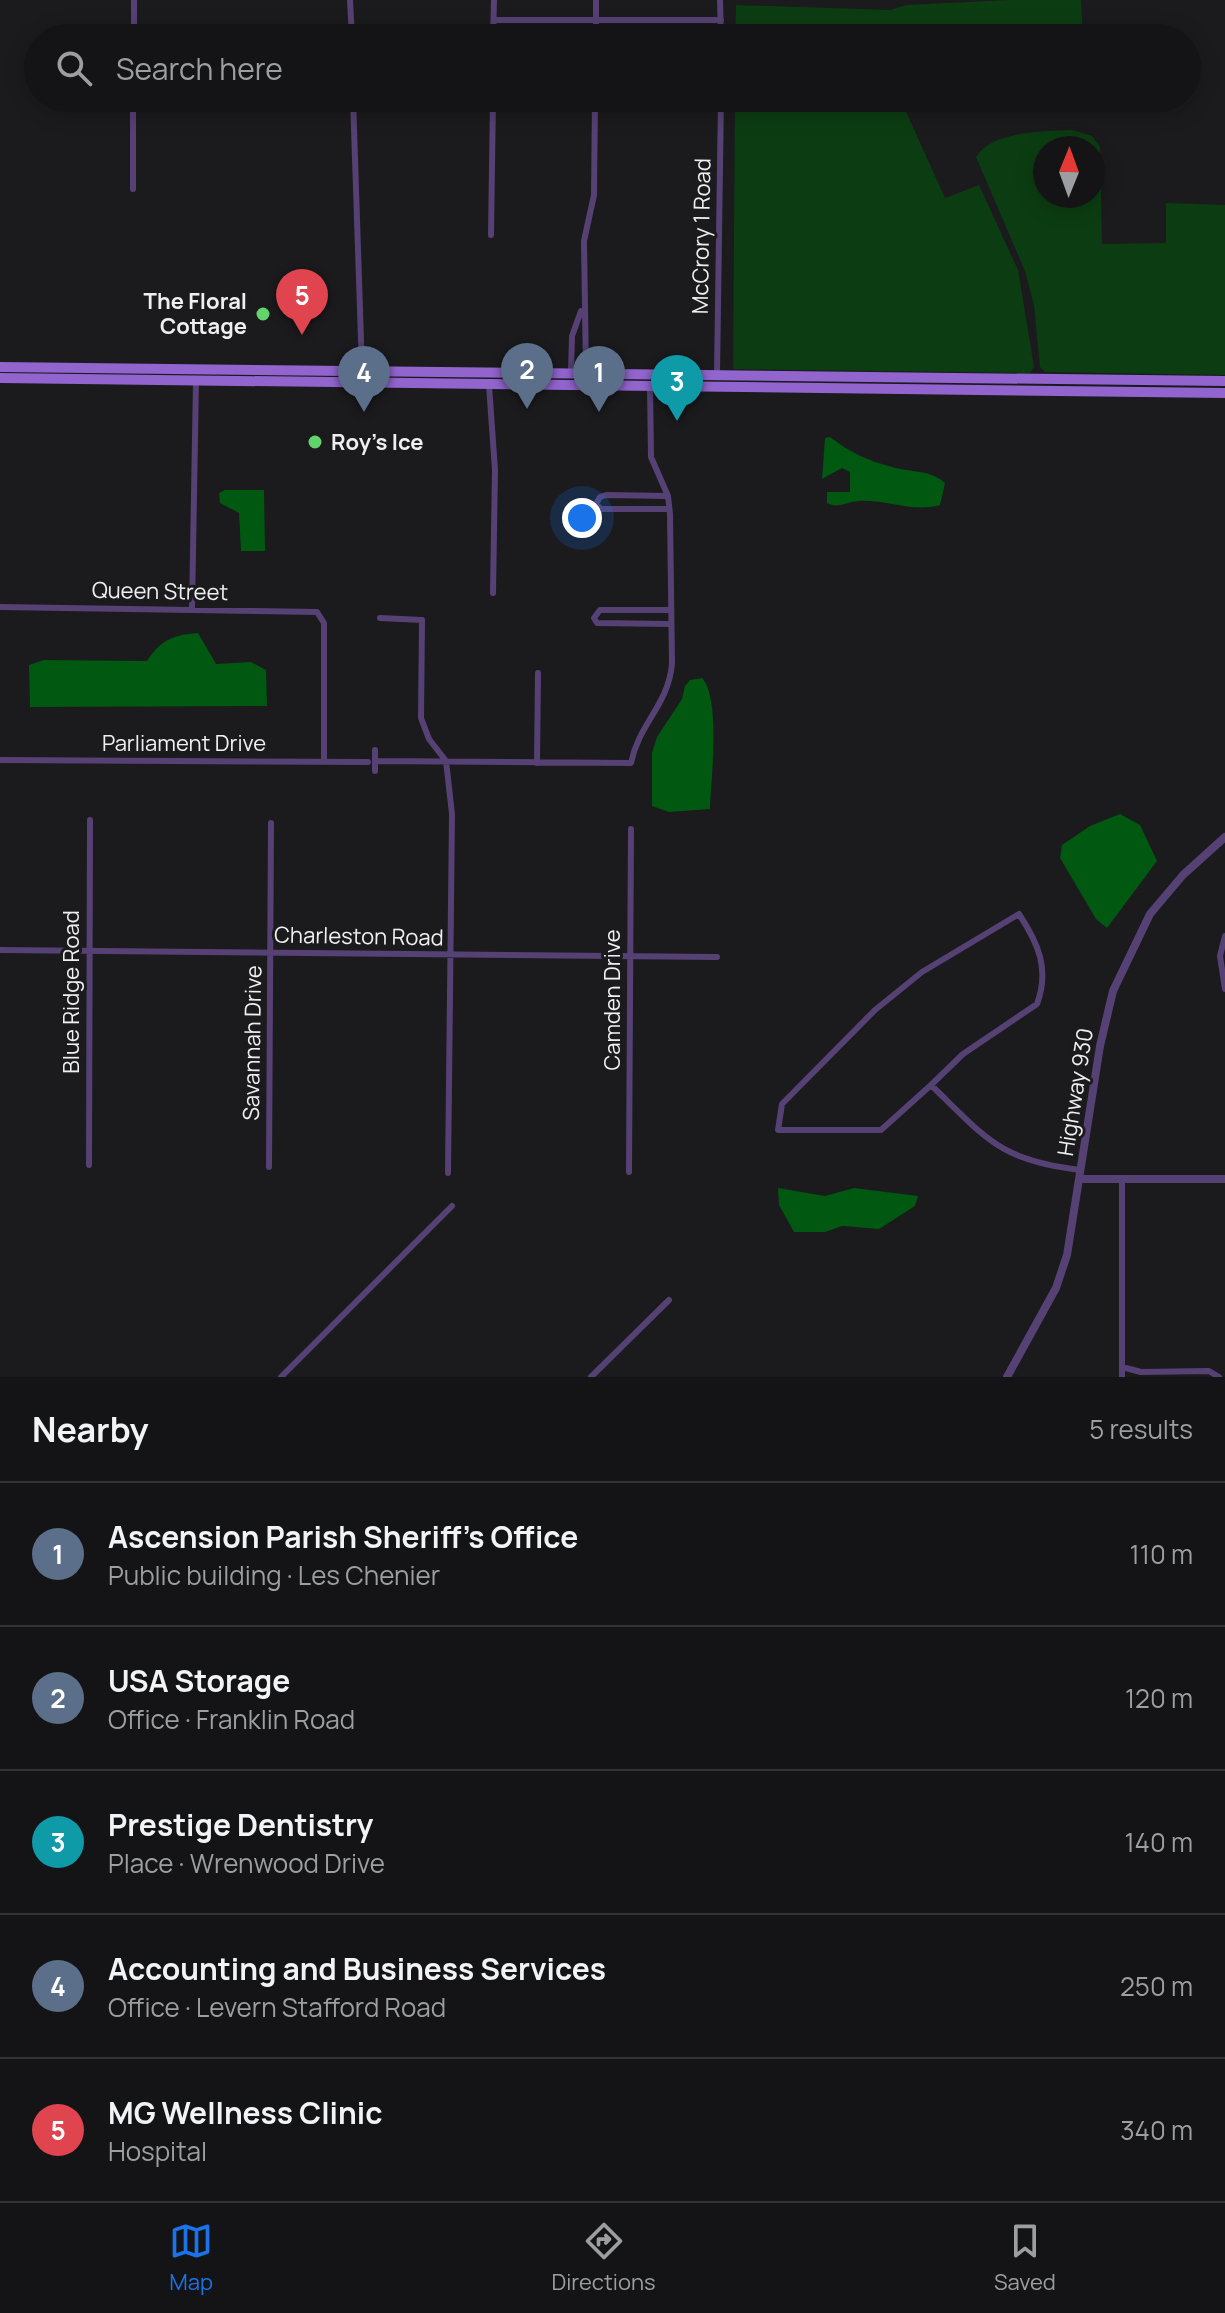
<!DOCTYPE html>
<html lang="en">
<head>
<meta charset="utf-8">
<style>
  body { margin:0; font-family:Manrope,sans-serif; background:#212123; color:#f1f3f6 }
  .compass { position:absolute; left:1033px; top:136px; width:72px; height:72px; border-radius:50%; background:#141416; box-shadow:0 4px 20px #0003; rotate:1deg }
  .you { position:absolute; left:582px; top:518px; width:28px; height:28px; margin:-20px; border:6px solid #fff; border-radius:50%; background:#1a73e8; box-shadow:0 0 0 12px #1a73e833 }
  .badge { display:grid; place-items:center; width:52px; height:52px; border-radius:50%; background:#1a73e8; color:#fff; font-size:26px; font-weight:700 }
  .pin { position:absolute; translate:-50% -66px; filter:drop-shadow(0 2px 4px #0008) }
  .pin::after { content:''; position:absolute; top:42px; width:28px; height:24px; background:inherit; clip-path:polygon(0 0,100% 0,50% 100%) }
  .list { margin:0; padding:0; list-style:none }
  h2 { display:flex; justify-content:space-between; align-items:center; height:104px; margin:0; padding:0 32px; font-size:34px }
  h2 small { font-size:26px; font-weight:400; color:#9d9ea1 }
  .list li { display:grid; grid-template-columns:52px 1fr auto; gap:24px; align-items:center; box-sizing:border-box; height:144px; padding:0 32px; border-top:2px solid #333335 }
  .list b { display:block; font-size:30px; white-space:nowrap }
  .list p { margin:0; font-size:26px; white-space:nowrap; color:#9d9ea1 }
  .list em { font-size:26px; font-style:normal; color:#9d9ea1 }
  .icon { flex:none; width:44px; height:44px; fill:none; stroke:currentColor; stroke-width:2; stroke-linecap:round; stroke-linejoin:round }
  .map { position:relative; flex:none; width:1225px; height:1377px; overflow:hidden }
  .search { position:absolute; background:#141416; box-shadow:0 4px 20px #0003; left:24px; right:24px; top:24px; height:88px; display:flex; align-items:center; gap:20px; box-sizing:border-box; padding:0 28px; border-radius:44px; color:#9d9ea1; font-size:30px }
  .sheet { height:824px; background:#141416 }
  nav { display:flex; justify-content:space-around; align-items:center; box-sizing:border-box; height:112px; border-top:2px solid #333335; background:#141416; font-size:22px; color:#9d9ea1 }
  nav a { display:grid; justify-items:center; gap:4px }
  nav .on { color:#1a73e8 }
  .map>svg:first-child { display:block }
</style>
</head>
<body>
<div class="map">
<svg width="1225" height="1377" viewBox="0 0 1225 1377">
  <rect width="100%" height="100%" fill="#1b1a1d"/>
  <path fill="#0c3d12" fill-rule="evenodd" d="M1009,0H1081L1083,38H735L736,5L890,10L906,5Z
    M735,98H917L903,105L945,198L979,185L1018,270L1034,367L1030,373L733,369Z
    M1072,130L1092,136L1100,147L1102,244L1166,243V203L1225,205V375L1045,372L1040,367L1034,305L1025,271L976,157C991,131 1045,131 1072,130ZM1093,148V196H1045V148Z"/>
  <path fill="#005811" d="M830,437C849,452 869,461 892,467C912,473 929,469 945,483L940,505C913,513 885,499 858,501C846,502 838,509 827,503V492H850V472L842,468L822,479L825,438Z
    M225,490H264L265,551H241L239,513L220,503L219,493Z
    M198,633L216,664L251,662L266,670L267,706L30,707L29,665L44,660L147,661C161,640 172,635 198,633Z
    M702,678C721,699 711,779 710,809L669,812L652,806V753L657,737L682,699L685,686L690,680Z
    M1120,814L1140,825L1157,861L1107,928L1096,919L1060,858L1062,845L1090,826Z
    M778,1188L825,1196L854,1188L918,1196L915,1206L879,1229L842,1226L825,1232H794L779,1205Z"/>
  <g fill="none" stroke-linecap="round" stroke-linejoin="round">
    <path stroke="#564174" stroke-width="6" d="M350,0L352,38
      M720,0L721,38
      M494,20H721
      M134,38V0
      M493,38L494,0
      M596,38V0
      M353,98L362,370
      M133,189V98
      M491,235L493,98
      M571,373L572,336L581,311
      M586,373L584,241L594,195L595,98
      M717,374L721,98
      M489,385L495,470L493,593
      M668,496L606,495L600,497L596,504L601,509H669
      M0,607L317,612L324,623V761
      M192,609L196,381
      M670,610H600L594,618L597,623L670,624
      M380,618L422,620L421,718L429,739L446,761L452,814L448,1173
      M0,760L368,762
      M375,761L631,763C639,723 668,706 672,664L670,514L668,496L651,457L650,386
      M537,763L538,673
      M375,771V750
      M1225,936L1220,956L1225,989
      M0,950L717,957
      M931,1085L963,1054L1037,1004C1050,969 1038,943 1019,914L922,972L875,1010L782,1104L778,1130H881L931,1085C988,1140 999,1160 1081,1170
      M89,1165L90,820
      M269,1167L271,823
      M629,1172L631,829
      M1122,1367L1141,1372L1209,1371L1219,1377
      M281,1377L452,1206
      M591,1377L669,1300
      M1122,1377V1178"/>
    <path stroke="#564174" stroke-width="8" d="M1079,1179H1225
      M1007,1377L1056,1288L1067,1255L1100,1046L1113,991L1150,914L1183,875L1225,837"/>
    <path stroke="#9164ce" stroke-width="10" d="M0,367L1225,381
      M0,378L1225,393"/>
  </g>
  <g fill="#61d46a" stroke="#1b1a1d" stroke-width="3">
    <circle cx="263" cy="314" r="8"/>
    <circle cx="315" cy="442" r="8"/>
  </g>
  <g text-anchor="middle" stroke-width="6" stroke-linejoin="round" paint-order="stroke">
    <g font-size="22" fill="#efeff1" stroke="#1b1a1d">
      <text transform="translate(701 236) rotate(-89)" y="8">McCrory 1 Road</text>
      <text transform="translate(160 591) rotate(1)" y="8">Queen Street</text>
      <text x="184" y="751">Parliament Drive</text>
      <text transform="translate(359 936) rotate(1)" y="8">Charleston Road</text>
      <text transform="translate(71 992) rotate(-90)" y="8">Blue Ridge Road</text>
      <text transform="translate(612 1000) rotate(-90)" y="8">Camden Drive</text>
      <text transform="translate(252 1043) rotate(-89)" y="8">Savannah Drive</text>
      <text transform="translate(1075 1092) rotate(-81)" y="8">Highway 930</text>
    </g>
    <g font-size="22" font-weight="bold" fill="#efeff1" stroke="#1b1a1d" text-anchor="end">
      <text x="247" y="309">The Floral<tspan x="247" dy="25">Cottage</tspan></text>
      <text x="331" y="450" text-anchor="start">Roy's Ice</text>
    </g>
  </g>
</svg>
<svg class="compass" viewBox="-18 -18 36 36"><path d="M0-13l5 13h-10z" fill="#e53935"/><path d="M0 13l5-13h-10z" fill="#9d9ea1"/></svg>
<div class="you"></div>
<div class="pin badge" style="left:599px;top:412px;background:#5c6f8a">1</div>
<div class="pin badge" style="left:527px;top:409px;background:#5c6f8a">2</div>
<div class="pin badge" style="left:677px;top:421px;background:#0f9aa8">3</div>
<div class="pin badge" style="left:364px;top:412px;background:#5c6f8a">4</div>
<div class="pin badge" style="left:302px;top:335px;background:#e0444e">5</div>
<div class="search"><svg class="icon" aria-label="search" viewBox="0 0 24 24"><circle cx="10" cy="10" r="6"/><path d="M15 15l6 6"/></svg>Search here</div>
</div>
<section class="sheet">
<h2>Nearby<small>5 results</small></h2>
<ul class="list">
<li><span class="badge" style="background:#5c6f8a">1</span><div><b>Ascension Parish Sheriff's Office</b><p>Public building · Les Chenier</p></div><em>110 m</em></li>
<li><span class="badge" style="background:#5c6f8a">2</span><div><b>USA Storage</b><p>Office · Franklin Road</p></div><em>120 m</em></li>
<li><span class="badge" style="background:#0f9aa8">3</span><div><b>Prestige Dentistry</b><p>Place · Wrenwood Drive</p></div><em>140 m</em></li>
<li><span class="badge" style="background:#5c6f8a">4</span><div><b>Accounting and Business Services</b><p>Office · Levern Stafford Road</p></div><em>250 m</em></li>
<li><span class="badge" style="background:#e0444e">5</span><div><b>MG Wellness Clinic</b><p>Hospital</p></div><em>340 m</em></li>
</ul>
</section>
<nav>
<a class="on"><svg class="icon" aria-label="map" viewBox="0 0 24 24"><path d="M3 6l6-2 6 2 6-2v14l-6 2-6-2-6 2zM9 4v14M15 6v14"/></svg>Map</a>
<a><svg class="icon" aria-label="directions" viewBox="0 0 24 24"><path d="M12 3l9 9-9 9-9-9zM9 14v-3h6M13 9l2 2-2 2"/></svg>Directions</a>
<a><svg class="icon" aria-label="saved" viewBox="0 0 24 24"><path d="M7 4h10v16l-5-4-5 4z"/></svg>Saved</a>
</nav>
</body>
</html>
